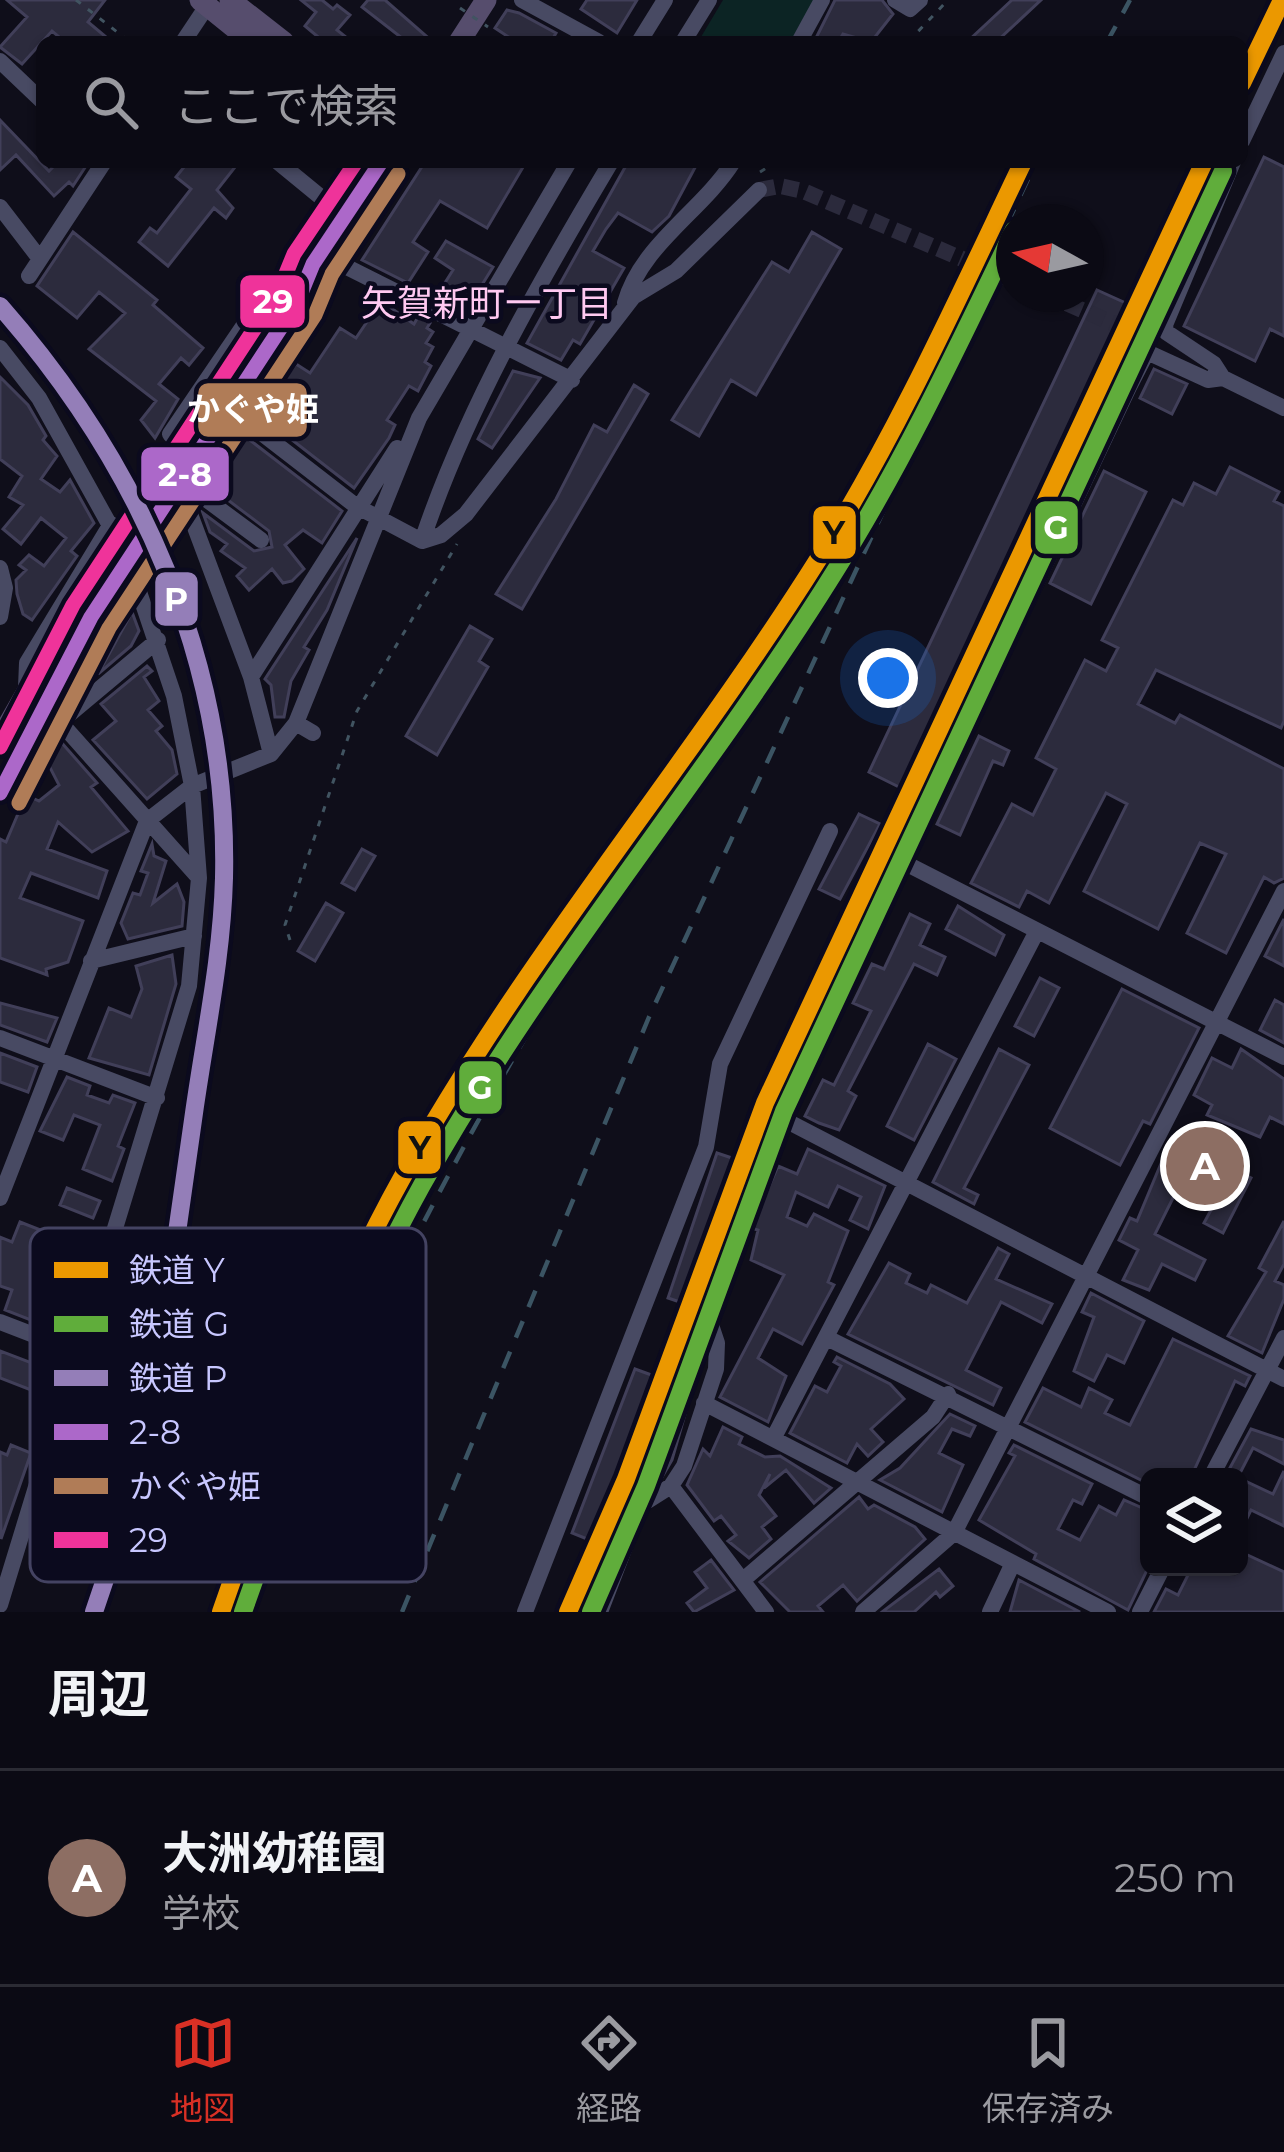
<!DOCTYPE html>
<html lang="ja">
<head>
<meta charset="utf-8">
<style>
  body { margin:0; font-family:Montserrat,"Noto Sans JP",sans-serif; background:#191822; color:#f1f3f6 }
  .controls { position:absolute; right:36px; bottom:36px; display:grid; overflow:hidden; border-radius:18px; box-shadow:0 3px 9px #0004 }
  .controls button { width:108px; height:108px; display:grid; place-items:center; padding:0; border:0; border-bottom:3px solid #2b2b34; background:#0b0a14; color:#f1f3f6; font:60px sans-serif }
  .compass { position:absolute; left:996px; top:204px; width:108px; height:108px; border-radius:50%; background:#0b0a14; box-shadow:0 3px 9px #0004; rotate:278deg }
  .you { position:absolute; left:888px; top:678px; width:42px; height:42px; margin:-30px; border:9px solid #fff; border-radius:50%; background:#1a73e8; box-shadow:0 0 0 18px #1a73e833 }
  .badge { display:grid; place-items:center; width:78px; height:78px; border-radius:50%; background:#d93025; color:#fff; font-size:39px; font-weight:700 }
  .pin { position:absolute; translate:-50% -50%; border:6px solid #fff; box-shadow:0 3px 12px #0006 }
  .list { margin:0; padding:0; list-style:none }
  h2 { display:flex; justify-content:space-between; align-items:center; height:156px; margin:0; padding:0 48px; font-size:51px }
  h2 small { font-size:39px; font-weight:400; color:#9a9aa0 }
  .list li { display:grid; grid-template-columns:78px 1fr auto; gap:36px; align-items:center; box-sizing:border-box; height:216px; padding:0 48px; border-top:3px solid #2b2b34 }
  .list b { display:block; font-size:45px; white-space:nowrap }
  .list p { margin:0; font-size:39px; white-space:nowrap; color:#9a9aa0 }
  .list em { font-size:39px; font-style:normal; color:#9a9aa0 }
  .icon { flex:none; width:66px; height:66px; fill:none; stroke:currentColor; stroke-width:2; stroke-linecap:round; stroke-linejoin:round }
  .map { position:relative; flex:none; width:1284px; height:1612px; overflow:hidden }
  .search { position:absolute; background:#0b0a14; box-shadow:0 3px 9px #0004; left:36px; right:36px; top:36px; height:132px; display:flex; align-items:center; gap:30px; box-sizing:border-box; padding:0 42px; border-radius:18px; color:#9a9aa0; font-size:45px }
  .sheet { height:372px; background:#0b0a14 }
  nav { display:flex; justify-content:space-around; align-items:center; box-sizing:border-box; height:168px; border-top:3px solid #2b2b34; background:#0b0a14; font-size:33px; color:#9a9aa0 }
  nav a { display:grid; justify-items:center; gap:6px }
  nav .on { color:#d93025 }
  .map>svg:first-child { display:block }
</style>
</head>
<body>
<div class="map">
<svg width="1284" height="1612" viewBox="0 0 1284 1612">
  <rect width="100%" height="100%" fill="#0f0e1a"/>
  <path fill="#0c2424" d="M723,0H814L790,42H698Z"/>
  <path fill="#2c2b3d" stroke="#413f59" stroke-width="3" d="M7,0H105L88,22L112,42H65L52,31L22,64L0,47L27,17Z
    M301,0H322L333,9L337,5L350,15L337,30L352,42H312L317,36L305,26L316,12Z
    M368,0H385L433,42H407L362,7Z
    M587,0H637L617,33L581,9Z
    M835,0H882L893,14L871,42L843,34L838,42H814Z
    M1012,0H1041L996,42H967Z
    M507,10L519,13L556,33L551,42H516L495,28Z
    M0,120L49,171L58,162H82L86,166L73,186L69,182L54,196L16,155L0,170Z
    M1264,157L1284,167V336L1270,329L1255,361L1184,326Z
    M188,162H239L217,190L233,208L226,218L214,208L168,266L139,242L150,228L157,233L191,189L176,177Z
    M425,162H526L487,228L440,201L413,242L428,252L408,283L362,260Z
    M628,162H698L669,216L652,232L618,213L606,229L593,251L624,268L580,344L573,340L561,360L527,343Z
    M73,232L157,300L153,305L203,348L189,365L181,358L159,384L178,399L155,438L141,420L156,401L89,349L125,313L99,292L77,318L37,286Z
    M812,232L841,249L756,395L731,380L699,436L672,420L772,262L789,272Z
    M446,241L493,267L467,309L436,297L453,270L435,258Z
    M1097,290L1130,305L901,788L869,772Z
    M381,301L414,324L418,317L430,323L427,328L433,332L426,343L433,347L425,362L431,366L418,391L409,386L387,420L395,425L389,438L354,488L256,412L296,364L310,373L340,328L356,338Z
    M1154,369L1187,384L1172,414L1140,398Z
    M513,371L540,378L492,448L478,439Z
    M0,377L28,405L46,436L43,440L57,456L41,479L60,492L70,480L94,523L71,551L77,556L32,620L23,614L17,594L16,580L26,570L19,565L29,555L44,566L66,538L41,518L21,544L3,529L23,505L9,497L22,476L0,459Z
    M634,385L648,394L522,609L496,594L556,499L594,425L607,432Z
    M242,434L342,511L322,543L303,530L285,545L304,569L292,581L283,583L272,569L249,590L237,576L245,568L221,551L227,544L210,532L203,513L254,551L272,547L269,531L208,485Z
    M1230,467L1279,492L1274,501L1284,506V721L1281,728L1156,670L1138,704L1175,723L1180,715L1284,769V878L1274,883L1264,877L1226,953L1187,933L1226,854L1200,843L1158,929L1084,891L1127,804L1106,793L1049,903L1027,891L1019,907L971,883L1012,804L1033,815L1056,769L1036,758L1085,660L1106,671L1118,648L1102,640L1173,500L1183,505L1194,483L1216,494Z
    M1104,471L1146,492L1091,604L1050,583Z
    M357,538L327,610L304,647L309,650L291,681L284,717H275L271,685L265,679Z
    M132,612L139,631L131,646L98,674Z
    M470,626L492,639L479,661L488,667L437,755L406,736Z
    M147,666L152,671L144,677L159,701L148,710L162,726L156,731L172,750L177,774L147,799L93,740L116,721L101,704Z
    M54,734L97,783L91,787L128,831L92,852L58,822L47,849L107,871L98,898L31,873L20,898L83,921L68,962L46,969L47,975L0,958V839L6,842L26,795L39,801L59,785L42,752Z
    M979,736L1009,751L1003,765L993,761L960,835L937,824Z
    M859,814L880,824L840,899L819,889Z
    M152,844L154,856L166,861L153,903L177,884L184,902L182,926L128,939L121,923L133,893L140,895L148,873L141,871Z
    M362,849L375,856L355,890L342,883Z
    M326,903L343,913L315,961L298,951Z
    M958,906L1004,935L995,955L946,929Z
    M910,914L930,924L920,945L945,957L937,975L914,964L848,1091L856,1096L839,1130L819,1123L805,1116L823,1080L834,1085L871,1011L853,1003L872,964L884,969Z
    M1284,919V966L1265,956Z
    M172,955L176,984L149,1075L89,1058L109,1008L131,1017L142,989L136,966Z
    M1040,978L1059,988L1034,1036L1015,1026Z
    M1122,989L1199,1028L1150,1124L1143,1121L1120,1165L1050,1128Z
    M1275,1000L1284,1005V1043L1260,1030Z
    M0,1003L57,1018L47,1042L0,1025Z
    M928,1044L956,1059L914,1140L887,1126Z
    M999,1049L1029,1065L964,1188L978,1195L974,1204L933,1182Z
    M1241,1049L1284,1079V1124L1270,1117L1260,1137L1207,1115L1212,1105L1194,1095L1212,1058L1232,1068Z
    M0,1053L37,1067L28,1092L0,1082Z
    M67,1077L90,1086L87,1095L109,1103L113,1095L135,1103L118,1146L124,1149L112,1181L83,1169L100,1125L74,1115L63,1140L40,1131Z
    M1172,1137L1251,1178L1223,1233L1204,1223L1211,1210L1174,1196L1155,1234L1205,1260L1195,1280L1162,1264L1149,1290L1123,1280L1138,1250L1119,1240L1130,1218L1137,1221Z
    M808,1149L885,1186L868,1229L850,1220L861,1197L838,1186L828,1207L796,1192L787,1217L807,1226L814,1214L848,1231L828,1282L834,1285L802,1344L773,1329L758,1358L786,1376L768,1422L720,1397L784,1275L751,1260L758,1230L751,1228L778,1166L797,1174Z
    M717,1153L735,1159L683,1303L668,1298Z
    M67,1188L100,1201L93,1218L60,1205Z
    M1284,1221V1264L1275,1281L1284,1285V1299L1262,1353L1228,1336L1266,1272L1259,1268Z
    M20,1222L89,1249L59,1331L5,1310L12,1290L0,1286V1237L12,1242Z
    M998,1248L1009,1254L996,1279L1052,1304L1042,1323L1001,1302L966,1370L1001,1388L993,1405L848,1334L889,1263L910,1274L906,1283L927,1293L931,1285L967,1303Z
    M1091,1293L1144,1321L1124,1363L1107,1355L1094,1381L1074,1371L1094,1317L1082,1312Z
    M1173,1339L1250,1376L1245,1386L1235,1381L1191,1477H1149V1484L1025,1422L1043,1388L1081,1407L1089,1388L1112,1400L1105,1413L1130,1425Z
    M682,1344L703,1351L672,1460L662,1477L640,1488L658,1442L635,1433L592,1541L572,1533L635,1369L668,1381Z
    M0,1351L53,1371L44,1395L0,1378Z
    M837,1357L890,1384L904,1399L871,1429L883,1442L868,1456L857,1444L847,1463L790,1433L815,1386L827,1392L841,1366L834,1362Z
    M950,1414L975,1426L970,1436L952,1429L939,1453L963,1465L942,1512L880,1480L900,1468Z
    M723,1427L742,1437L739,1444L765,1457L780,1456L831,1488L814,1503L786,1470L764,1488L770,1474L759,1495L776,1516L762,1527L771,1539L749,1558L728,1541L736,1535L721,1516L714,1521L687,1485L703,1449L710,1456Z
    M1251,1429L1284,1440V1464L1253,1448L1238,1477H1225Z
    M11,1445L31,1453L1,1539L0,1452L7,1455Z
    M1014,1445L1092,1484L1082,1504L1073,1500L1058,1529L1080,1540L1099,1506L1116,1515L1124,1500L1149,1511V1566L1128,1610L1034,1559L1036,1554L979,1520L1015,1456L1009,1453Z
    M1284,1471V1526L1251,1510L1239,1535V1493L1245,1481L1273,1494Z
    M859,1497L868,1509L874,1505L915,1527L925,1539L857,1601L843,1585L818,1606L823,1612H790L760,1582Z
    M1239,1551L1284,1572V1612H1154L1166,1589L1178,1595L1192,1567H1239Z
    M711,1560L734,1590L694,1612L687,1603L707,1588L695,1572Z
    M939,1569L953,1586L940,1597L936,1592L914,1612H882Z
    M1019,1580L1080,1612H1010Z"/>
  <g fill="none" stroke-linecap="round" stroke-linejoin="round">
    <path stroke="#2b2a3c" stroke-width="16" stroke-dasharray="16 8" stroke-linecap="butt" d="M759,190L780,186L803,191L1014,281
      M1045,294L1145,337"/>
    <path stroke="#415461" stroke-width="3" stroke-dasharray="6 9" stroke-linecap="butt" d="M76,0L130,42
      M908,42L948,0
      M760,172L776,162
      M122,501L137,479
      M290,940L285,925L357,711L457,544"/>
    <path stroke="#484a63" stroke-width="16" d="M522,0L599,42
      M895,0L910,9L920,0
      M183,42L207,6
      M639,42L665,0
      M683,42L709,0
      M799,42L822,0
      M0,61L42,101
      M1242,141L1284,53
      M278,162L345,217
      M0,207L40,259
      M321,254L572,380
      M29,276L104,162
      M625,303C641,245 702,211 733,162
      M0,348L39,398L113,531
      M1215,374L1284,408
      M241,417L356,506L422,541L441,535L466,514L633,297L676,271L759,190
      M174,438L170,434L274,281L296,272
      M191,488L261,540
      M422,541C466,409 540,281 611,162
      M0,568L5,588L0,617
      M251,677L397,448
      M26,687L27,663L111,524
      M40,711L60,722L199,878
      M53,717L137,580
      M60,722L158,640
      M296,723L313,733
      M271,754L251,677L184,498L308,309L311,283
      M905,863L1284,1057
      M91,961L194,936
      M0,1038L157,1098
      M785,1120L1284,1379
      M0,1198L147,821L192,786L271,754L296,723L419,418L569,162
      M0,1322L78,1352
      M827,1338L1149,1498
      M704,1403L1108,1612
      M774,1437L1037,931
      M1211,1477L1284,1338
      M671,1486L766,1612
      M743,1580L933,1417L948,1394
      M0,1605L189,986L199,878L192,786L174,696L132,571
      M525,1612L706,1147L720,1064L830,831
      M600,1612L641,1505L671,1486L684,1466L716,1369L717,1343L707,1313L718,1270L824,1031L1129,387L1147,352L1208,380L1223,378L1214,364L1166,332L1165,325L1233,162
      M863,1612L954,1533L1284,891
      M990,1612L1013,1563
      M1140,1612L1163,1567"/>
    <path stroke="#564d6d" stroke-width="21" d="M200,0L252,42
      M230,0L284,42
      M459,42L486,0
      M0,739L75,608L284,289L321,254L381,162
      M0,793L91,617L297,303L310,270"/>
    <path stroke="#3b5463" stroke-width="4.5" stroke-dasharray="18 15" stroke-linecap="butt" d="M1107,42L1130,0
      M248,1612C340,1372 455,1149 589,931C672,797 766,669 848,535C920,416 977,288 1036,162
      M402,1612L649,1017L903,469"/>
    <path stroke="#415461" stroke-width="3" stroke-dasharray="6 9" stroke-linecap="butt" d="M460,8L488,27
      M1122,377L1162,297"/>
    <path stroke="#484a63" stroke-width="16" d="M174,438L195,472
      M113,531L132,571"/>
    <defs>
      <path id="bus-1" d="M0,793L91,617L297,303L313,264L381,162"/>
      <path id="bus-2" d="M19,803L109,628L315,315L332,274L398,174"/>
      <path id="bus-3" d="M0,747L73,605L278,293L294,254L356,162"/>
    </defs>
    <use href="#bus-1" stroke="#0b0a1e" stroke-width="24"/>
    <use href="#bus-2" stroke="#0b0a1e" stroke-width="24"/>
    <use href="#bus-3" stroke="#0b0a1e" stroke-width="24"/>
    <use href="#bus-1" stroke="#ac68c9" stroke-width="15"/>
    <use href="#bus-2" stroke="#b07c57" stroke-width="15"/>
    <use href="#bus-3" stroke="#ef339a" stroke-width="15"/>
    <defs>
      <path id="rail-1" d="M1242,83L1282,0
        M221,1612C273,1463 326,1314 403,1176C524,958 687,768 819,558C898,432 959,296 1023,162
        M568,1612L626,1479L765,1103L1204,162"/>
      <path id="rail-2" d="M243,1612C294,1467 347,1320 422,1185C543,968 706,779 837,568C905,459 959,344 1014,230
        M591,1612L646,1486L784,1111L1223,171"/>
      <path id="rail-3" d="M0,306C140,465 229,662 224,878C222,957 205,1035 194,1113C179,1218 164,1324 149,1429L137,1485L94,1612"/>
    </defs>
    <use href="#rail-1" stroke="#0b0a1e" stroke-width="27"/>
    <use href="#rail-2" stroke="#0b0a1e" stroke-width="27"/>
    <use href="#rail-3" stroke="#0b0a1e" stroke-width="27"/>
    <use href="#rail-1" stroke="#eb9800" stroke-width="18"/>
    <use href="#rail-2" stroke="#60ad3b" stroke-width="18"/>
    <use href="#rail-3" stroke="#947eb8" stroke-width="18"/>
  </g>
  <g text-anchor="middle" stroke-width="9" stroke-linejoin="round" paint-order="stroke">
    <g font-size="36" fill="#ffc9f1" stroke="#0b0a1e">
      <text x="487" y="316">矢賀新町一丁目</text>
    </g>
  </g>
  <rect x="30" y="1228" width="396" height="354" rx="18" fill="#0b0a1e" stroke="#444362" stroke-width="3"/>
  <rect x="54" y="1262" width="54" height="16" fill="#eb9800"/>
  <rect x="54" y="1316" width="54" height="16" fill="#60ad3b"/>
  <rect x="54" y="1370" width="54" height="16" fill="#947eb8"/>
  <rect x="54" y="1424" width="54" height="16" fill="#ac68c9"/>
  <rect x="54" y="1478" width="54" height="16" fill="#b07c57"/>
  <rect x="54" y="1532" width="54" height="16" fill="#ef339a"/>
  <g font-size="33" fill="#c8c7ff">
    <text x="129" y="1282">鉄道 Y</text>
    <text x="129" y="1336">鉄道 G</text>
    <text x="129" y="1390">鉄道 P</text>
    <text x="129" y="1444">2-8</text>
    <text x="129" y="1498">かぐや姫</text>
    <text x="129" y="1552">29</text>
  </g>
  <g stroke="#0b0a1e" stroke-width="4.5">
    <rect x="238" y="273" width="69" height="57" rx="12" fill="#ef339a"/>
    <rect x="196" y="381" width="113" height="58" rx="12" fill="#b07c57"/>
    <rect x="139" y="445" width="92" height="58" rx="12" fill="#ac68c9"/>
    <rect x="1033" y="499" width="47" height="57" rx="12" fill="#60ad3b"/>
    <rect x="811" y="504" width="47" height="57" rx="12" fill="#eb9800"/>
    <rect x="153" y="570" width="47" height="58" rx="12" fill="#947eb8"/>
    <rect x="457" y="1059" width="47" height="57" rx="12" fill="#60ad3b"/>
    <rect x="396" y="1119" width="47" height="57" rx="12" fill="#eb9800"/>
  </g>
  <g font-size="33" text-anchor="middle" font-weight="bold" fill="#fff">
    <text x="273" y="313">29</text>
    <text x="253" y="421">かぐや姫</text>
    <text x="185" y="486">2-8</text>
    <text x="1056" y="539">G</text>
    <text x="176" y="611">P</text>
    <text x="480" y="1099">G</text>
  </g>
  <g font-size="33" text-anchor="middle" font-weight="bold" fill="#111">
    <text x="834" y="544">Y</text>
    <text x="420" y="1159">Y</text>
  </g>
</svg>
<div class="controls">
<button><svg class="icon" aria-label="layers" viewBox="0 0 24 24"><path d="M12 4l9 5-9 5-9-5zM3 14l9 5 9-5"/></svg></button>
</div>
<svg class="compass" viewBox="-18 -18 36 36"><path d="M0-13l5 13h-10z" fill="#e53935"/><path d="M0 13l5-13h-10z" fill="#9a9aa0"/></svg>
<div class="you"></div>
<div class="pin badge" style="left:1205px;top:1166px;background:#8d6e63">A</div>
<div class="search"><svg class="icon" aria-label="search" viewBox="0 0 24 24"><circle cx="10" cy="10" r="6"/><path d="M15 15l6 6"/></svg>ここで検索</div>
</div>
<section class="sheet">
<h2>周辺<small></small></h2>
<ul class="list">
<li><span class="badge" style="background:#8d6e63">A</span><div><b>大洲幼稚園</b><p>学校</p></div><em>250 m</em></li>
</ul>
</section>
<nav>
<a class="on"><svg class="icon" aria-label="map" viewBox="0 0 24 24"><path d="M3 6l6-2 6 2 6-2v14l-6 2-6-2-6 2zM9 4v14M15 6v14"/></svg>地図</a>
<a><svg class="icon" aria-label="directions" viewBox="0 0 24 24"><path d="M12 3l9 9-9 9-9-9zM9 14v-3h6M13 9l2 2-2 2"/></svg>経路</a>
<a><svg class="icon" aria-label="saved" viewBox="0 0 24 24"><path d="M7 4h10v16l-5-4-5 4z"/></svg>保存済み</a>
</nav>
</body>
</html>
